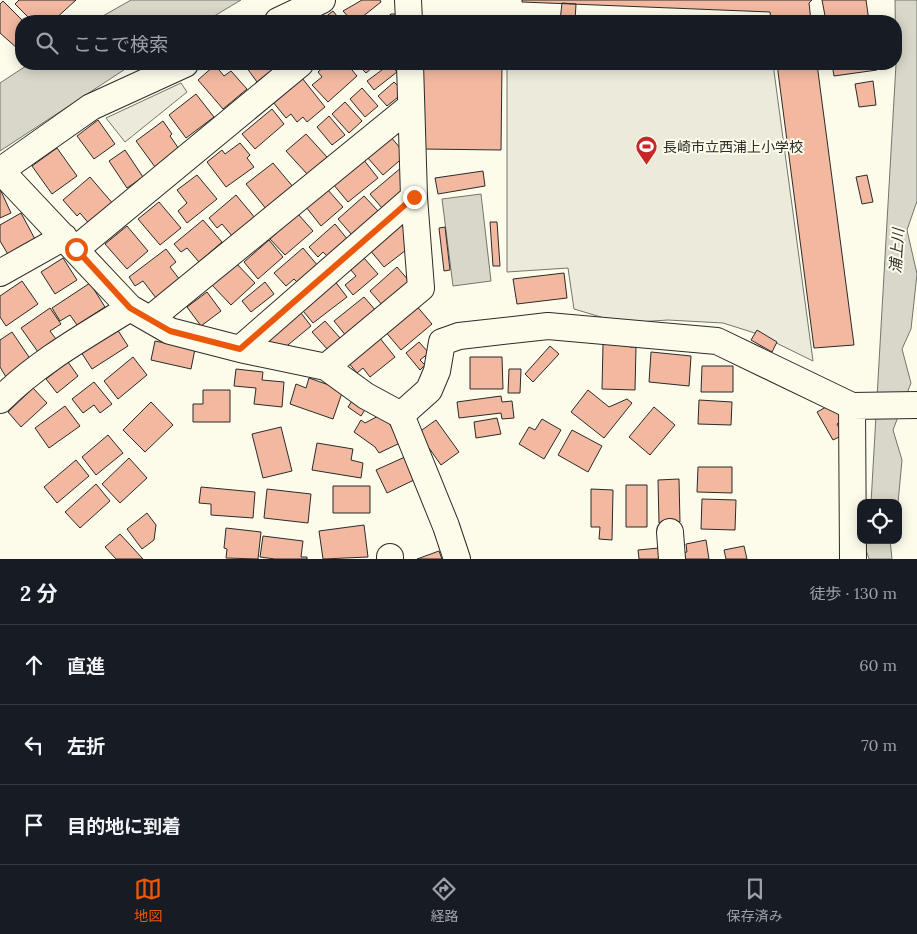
<!DOCTYPE html>
<html lang="ja">
<head>
<meta charset="utf-8">
<style>
  body { margin:0; font-family:Lora,"Noto Sans JP",serif; background:#242831; color:#f1f3f6 }
  .controls { position:absolute; right:15px; bottom:15px; display:grid; overflow:hidden; border-radius:10px; box-shadow:0 2px 12px #0003 }
  .controls button { width:45px; height:45px; display:grid; place-items:center; padding:0; border:0; border-bottom:1px solid #363941; background:#171b24; color:#f1f3f6; font:25px sans-serif }
  .stop { position:absolute; width:15px; height:15px; margin:-11px; border:4px solid #ea580c; border-radius:50%; background:#fff }
  .stop.end { background:#ea580c; border-color:#fff; box-shadow:0 1px 5px #0008 }
  .list { margin:0; padding:0; list-style:none }
  h2 { display:flex; justify-content:space-between; align-items:center; height:65px; margin:0; padding:0 20px; font-size:21px }
  h2 small { font-size:16px; font-weight:400; color:#9ea1a6 }
  .list li { display:grid; grid-template-columns:32px 1fr auto; gap:15px; align-items:center; box-sizing:border-box; height:80px; padding:0 20px; border-top:1px solid #363941 }
  .list b { display:block; font-size:19px; white-space:nowrap }
  .list em { font-size:16px; font-style:normal; color:#9ea1a6 }
  .icon { flex:none; width:28px; height:28px; fill:none; stroke:currentColor; stroke-width:2; stroke-linecap:round; stroke-linejoin:round }
  .map { position:relative; flex:none; width:917px; height:559px; overflow:hidden }
  .search { position:absolute; background:#171b24; box-shadow:0 2px 12px #0003; left:15px; right:15px; top:15px; height:55px; display:flex; align-items:center; gap:12px; box-sizing:border-box; padding:0 18px; border-radius:20px; color:#9ea1a6; font-size:19px }
  .sheet { height:305px; background:#171b24 }
  nav { display:flex; justify-content:space-around; align-items:center; box-sizing:border-box; height:70px; border-top:1px solid #363941; background:#171b24; font-size:14px; color:#9ea1a6 }
  nav a { display:grid; justify-items:center; gap:2px }
  nav .on { color:#ea580c }
  .map>svg:first-child { display:block }
</style>
</head>
<body>
<div class="map">
<svg width="917" height="559" viewBox="0 0 917 559">
  <rect width="100%" height="100%" fill="#fdfbea"/>
  <path fill="#ecebdb" stroke="#74746e" d="M507,64H773L813,361L758,334L723,323L668,320L621,323L574,309L568,268L507,272Z
    M181,83L187,92L125,142L106,118Z"/>
  <path fill="#d8d7c9" stroke="#74746e" d="M131,0H241L206,21H94Z
    M895,0H917V201L907,230L917,274L911,329L902,349L911,383L893,430L902,460L898,503H871L896,64Z
    M29,64H133L0,151V83Z
    M481,194L491,281L453,286L442,199Z
    M867,540H890L892,559H869L866,550Z"/>
  <path fill="#f2b8a0" stroke="#2b2b2b" d="M19,0H76L53,21H32L15,4Z
    M362,0H380L381,2L357,21H352L343,11Z
    M522,0H812L809,3L811,21H771L770,12L522,2Z
    M822,0H866L869,21H826Z
    M3,1L23,21H21V45L18,49L0,33V4Z
    M562,3L576,4L575,21H560Z
    M333,11L341,21H320Z
    M391,14H397L398,21H383Z
    M424,17L504,19V21H423Z
    M504,19L533,21H504Z
    M244,64H276L278,67L257,82Z
    M327,64H347L357,76L328,102L312,85L322,77L318,72Z
    M357,64H377L366,73Z
    M390,64L397,72L374,90L367,81Z
    M423,64H502L501,150L422,149Z
    M777,64H817L854,345L814,348Z
    M832,64H876L877,70L834,76Z
    M215,65L224,76L231,71L247,89L223,109L198,80Z
    M302,78L325,107L307,122L303,117L297,122L291,114L286,118L273,102Z
    M873,81L876,105L859,107L855,84Z
    M394,82L399,87L398,97L387,106L378,96Z
    M362,88L378,106L365,117L350,99Z
    M196,94L214,117L186,138L169,115Z
    M345,102L362,121L349,133L332,114Z
    M272,109L284,124L255,149L242,134Z
    M329,116L345,135L332,145L317,127Z
    M98,120L115,144L94,159L77,136Z
    M163,121L172,134L170,136L179,149L155,167L136,141Z
    M306,134L327,157L308,175L286,151Z
    M390,136L406,155L383,175L367,157Z
    M240,143L250,155L247,158L254,167L226,187L207,162L222,150L225,154Z
    M57,148L77,176L52,194L32,166Z
    M125,150L143,177L127,188L109,161Z
    M363,159L378,178L348,202L333,184Z
    M273,163L294,188L267,210L246,184Z
    M402,167L408,185L382,208L370,194Z
    M483,171L485,186L438,194L435,178Z
    M197,175L217,199L187,223L178,211L187,203L177,190Z
    M867,175L873,202L862,204L856,177Z
    M90,177L114,205L91,226L80,213L77,216L63,200Z
    M0,189L11,213L0,218Z
    M327,189L343,207L321,226L306,207Z
    M236,195L256,219L233,237L222,224L217,228L209,218Z
    M364,196L379,212L352,235L338,219Z
    M159,202L181,228L160,245L138,219Z
    M21,213L36,241L9,256L0,241V225Z
    M298,214L313,231L285,255L270,239Z
    M203,220L222,242L199,262L187,248L181,252L174,244Z
    M490,222H497L500,266H493Z
    M335,224L348,240L328,257L323,252L318,257L309,247Z
    M402,225L408,232L406,250L384,267L370,250Z
    M127,226L148,251L127,269L105,244Z
    M445,227L450,270L444,271L439,228Z
    M269,240L283,257L258,279L244,262Z
    M303,248L318,266L299,284L294,279L286,286L274,273Z
    M166,249L176,262L170,267L180,280L156,298L143,281L135,286L129,277Z
    M63,258L77,280L55,294L41,272Z
    M364,258L378,274L353,295L345,285L356,276L350,269Z
    M235,262L255,283L231,305L211,284Z
    M397,267L410,282L383,306L370,291Z
    M564,273L567,298L517,304L513,279Z
    M334,280L347,297L313,323L299,306Z
    M22,281L38,304L6,326L0,317V296Z
    M265,282L274,294L251,312L242,301Z
    M90,283L105,307L77,325L70,315L60,321L52,308Z
    M207,292L221,311L201,326L187,307Z
    M364,297L377,312L347,337L334,321Z
    M415,304L432,324L401,350L384,330Z
    M50,308L61,324L50,331L56,339L38,352L21,328Z
    M298,309L311,326L283,349L269,346L263,338Z
    M325,321L341,339L328,350L312,332Z
    M117,329L128,346L92,369L81,352Z
    M757,330L777,342L772,352L751,340Z
    M12,332L31,360L6,377L0,367V340Z
    M379,337L395,357L370,377L363,368L357,373L348,362Z
    M155,341L195,349L191,369L151,360Z
    M419,342L429,353L420,360L425,365L420,370L406,353Z
    M603,344H630V347H636L635,390L602,389Z
    M550,346L559,354L533,382L525,374Z
    M651,352L691,356L689,386L649,382Z
    M133,357L147,375L118,399L104,381Z
    M470,357H502L503,389H470Z
    M68,362L78,376L57,393L46,379Z
    M702,366H733V392H701Z
    M236,369L263,372L262,380L284,382L282,407L254,404L256,388L234,386Z
    M509,369H521L520,393H508Z
    M309,378L343,390L333,419L290,404L296,384L306,388Z
    M94,382L112,404L100,413L94,405L83,413L72,399Z
    M33,388L47,403L21,427L8,412Z
    M203,390H230V422H193V404H203Z
    M588,390L609,407L627,399L632,403L604,438L571,412Z
    M355,396L368,405L361,416L348,407Z
    M501,396L502,402L512,401L514,418L502,419L501,413L459,418L457,402Z
    M699,400L732,402L731,425L698,424Z
    M151,402L173,425L145,452L123,430Z
    M835,402L845,419L837,424L843,435L833,440L817,412Z
    M65,406L80,426L49,448L35,428Z
    M654,407L675,425L650,455L629,437Z
    M384,413L400,443L379,453L375,447L354,432L361,420L365,423Z
    M497,418L501,434L476,438L474,422Z
    M542,419L561,430L544,459L519,444L529,427L535,430Z
    M436,420L459,452L441,465L429,448L426,450L415,435Z
    M281,427L292,471L263,478L252,434Z
    M572,430L602,446L588,472L558,455Z
    M108,435L123,453L96,475L82,457Z
    M317,443L353,449L351,460L363,463L361,478L312,470Z
    M405,457L416,479L387,493L376,470Z
    M129,458L147,478L120,503L102,484Z
    M76,460L89,476L57,503L44,487Z
    M698,467H732V493L697,492Z
    M679,479L680,522L659,523L658,480Z
    M96,484L110,501L80,528L65,512Z
    M626,485H647V527H626Z
    M333,486H370V513H333Z
    M201,487L255,492L253,518L211,515V504L199,503Z
    M267,489L311,494L308,523L264,518Z
    M591,489L613,490L612,540L599,539L600,527H591Z
    M702,499L736,500L735,530L701,529Z
    M147,513L156,525L154,540L142,549L127,529Z
    M364,525L368,557L323,559L319,531Z
    M226,528L261,532L258,559L226,558L227,549L224,548Z
    M120,534L143,559H116L105,547Z
    M263,536L303,541L301,557H307V559H275L260,557Z
    M706,540L709,559H681L680,553L687,552L686,544Z
    M744,546L747,559H726L724,550Z
    M659,548L660,559H639L638,550Z
    M439,551L442,559H417Z"/>
  <g fill="none" stroke-linecap="round" stroke-linejoin="round">
    <defs>
      <path id="minor" d="M408,0L409,21
        M278,21L322,0
        M0,171L91,107L185,64
        M1,171L130,308L170,331L240,349L326,367L366,396L401,415L446,526L457,559
        M76,249L300,64
        M0,273L64,237
        M150,319L411,106
        M240,349L414,197
        M326,367L421,288L414,197L410,64
        M0,400C38,362 85,336 130,308
        M852,406L853,559
        M401,415L429,390L437,371L442,342L459,336L548,326L717,341L852,406L917,405
        M670,532L672,559
        M390,557V559"/>
    </defs>
    <use href="#minor" stroke="#2b2b2b" stroke-width="28"/>
    <use href="#minor" stroke="#fdfbea" stroke-width="26"/>
  </g>
  <g fill="none" stroke-linecap="round" stroke-linejoin="round">
    <path stroke="#ea580c" stroke-width="6" d="M76,249L130,308L170,331L240,349L414,197"/>
  </g>
  <defs>
    <symbol id="stadium-pin" viewBox="-11 -11 22 30"><path d="M0 17L-7.5 6A9.5 9.5 0 1 1 7.5 6Z" fill="#c62828" stroke="#fdfbea"/><path d="M0-5a6.5 5 0 1 0 0 10a6.5 5 0 1 0 0-10ZM-3.5-1.8h7v3.6h-7Z" fill="#fff"/></symbol>
  </defs>
  <g fill-rule="evenodd">
    <use href="#stadium-pin" x="634" y="134" width="25" height="34"/>
  </g>
  <g text-anchor="middle" stroke-width="4" stroke-linejoin="round" paint-order="stroke">
    <g font-size="14" fill="#2b2b2b" stroke="#fdfbea" text-anchor="start">
      <text x="663" y="152">長崎市立西浦上小学校</text>
    </g>
    <g font-size="15" font-style="italic" fill="#2b2b2b" stroke="#fdfbea">
      <text transform="translate(897 251) rotate(-86)" y="5">浦上川</text>
    </g>
  </g>
</svg>
<div class="controls">
<button><svg class="icon" aria-label="locate" viewBox="0 0 24 24"><circle cx="12" cy="12" r="6"/><path d="M12 2v4M12 18v4M2 12h4M18 12h4"/></svg></button>
</div>
<div class="stop" style="left:76px;top:249px"></div>
<div class="stop end" style="left:414px;top:197px"></div>
<div class="search"><svg class="icon" aria-label="search" viewBox="0 0 24 24"><circle cx="10" cy="10" r="6"/><path d="M15 15l6 6"/></svg>ここで検索</div>
</div>
<section class="sheet">
<h2>2 分<small>徒歩 · 130 m</small></h2>
<ul class="list">
<li><svg class="icon" aria-label="ahead" viewBox="0 0 24 24"><path d="M12 20V5M6 11l6-6 6 6"/></svg><div><b>直進</b></div><em>60 m</em></li>
<li><svg class="icon" aria-label="left" viewBox="0 0 24 24"><path d="M17 20v-9H6M10 6l-5 5 5 5"/></svg><div><b>左折</b></div><em>70 m</em></li>
<li><svg class="icon" aria-label="arrive" viewBox="0 0 24 24"><path d="M6 21V4h12l-3 4 3 4H6"/></svg><div><b>目的地に到着</b></div></li>
</ul>
</section>
<nav>
<a class="on"><svg class="icon" aria-label="map" viewBox="0 0 24 24"><path d="M3 6l6-2 6 2 6-2v14l-6 2-6-2-6 2zM9 4v14M15 6v14"/></svg>地図</a>
<a><svg class="icon" aria-label="directions" viewBox="0 0 24 24"><path d="M12 3l9 9-9 9-9-9zM9 14v-3h6M13 9l2 2-2 2"/></svg>経路</a>
<a><svg class="icon" aria-label="saved" viewBox="0 0 24 24"><path d="M7 4h10v16l-5-4-5 4z"/></svg>保存済み</a>
</nav>
</body>
</html>
